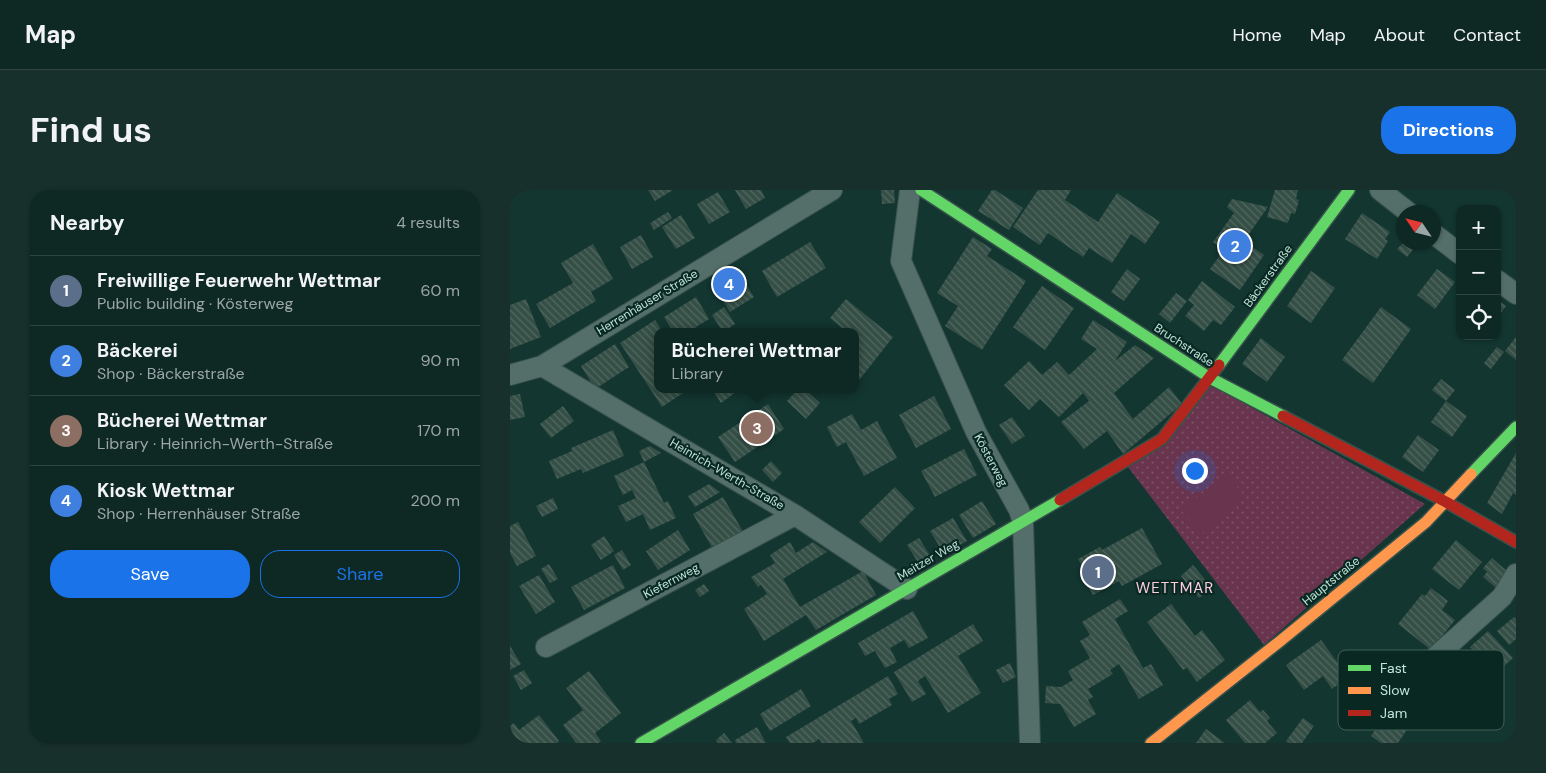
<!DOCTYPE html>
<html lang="en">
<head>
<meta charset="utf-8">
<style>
  body { margin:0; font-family:"DM Sans",sans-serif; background:#17302c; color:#f1f3f6 }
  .controls { position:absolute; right:15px; top:15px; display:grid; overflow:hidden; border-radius:10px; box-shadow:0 1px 4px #0004 }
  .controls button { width:45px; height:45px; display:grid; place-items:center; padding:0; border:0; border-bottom:1px solid #2e4441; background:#0e2824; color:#f1f3f6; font:25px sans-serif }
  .compass { position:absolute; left:886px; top:15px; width:45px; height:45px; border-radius:50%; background:#0e2824; box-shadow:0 1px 4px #0004; rotate:305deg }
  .you { position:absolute; left:684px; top:280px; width:18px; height:18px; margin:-12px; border:4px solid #fff; border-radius:50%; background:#1a73e8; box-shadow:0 0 0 8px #1a73e833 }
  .badge { display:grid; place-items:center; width:32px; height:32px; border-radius:50%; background:#1a73e8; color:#fff; font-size:16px; font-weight:700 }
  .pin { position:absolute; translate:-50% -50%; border:2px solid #fff; box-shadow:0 1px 5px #0006 }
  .popup { position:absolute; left:144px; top:138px; width:205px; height:65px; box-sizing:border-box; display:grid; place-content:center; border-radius:10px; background:#0e2824; filter:drop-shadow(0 1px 4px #0005); font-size:16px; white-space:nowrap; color:#9ba6a6 }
  .popup b { font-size:19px; color:#f1f3f6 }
  .popup::after { content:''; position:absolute; left:50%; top:100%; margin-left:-10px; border:10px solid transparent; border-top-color:#0e2824 }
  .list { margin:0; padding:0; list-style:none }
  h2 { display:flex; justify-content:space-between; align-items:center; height:65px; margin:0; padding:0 20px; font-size:21px }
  h2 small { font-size:16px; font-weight:400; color:#9ba6a6 }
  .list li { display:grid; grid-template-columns:32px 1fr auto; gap:15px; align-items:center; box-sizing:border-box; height:70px; padding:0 20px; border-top:1px solid #2e4441 }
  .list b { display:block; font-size:19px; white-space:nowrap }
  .list p { margin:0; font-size:16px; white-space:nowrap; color:#9ba6a6 }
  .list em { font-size:16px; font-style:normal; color:#9ba6a6 }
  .actions { display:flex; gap:10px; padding:15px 20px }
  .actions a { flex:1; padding:11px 0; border:1px solid #1a73e8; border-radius:20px; text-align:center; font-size:18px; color:#1a73e8 }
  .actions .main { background:#1a73e8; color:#fff }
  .icon { flex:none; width:28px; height:28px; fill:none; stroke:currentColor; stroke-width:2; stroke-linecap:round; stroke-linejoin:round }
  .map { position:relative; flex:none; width:1006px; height:553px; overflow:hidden; border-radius:20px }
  header { display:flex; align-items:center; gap:30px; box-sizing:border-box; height:70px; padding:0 25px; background:#0e2824; border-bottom:1px solid #2e4441 }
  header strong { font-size:24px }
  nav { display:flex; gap:28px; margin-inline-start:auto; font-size:18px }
  .intro { display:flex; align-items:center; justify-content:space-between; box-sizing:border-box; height:120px; padding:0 30px }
  h1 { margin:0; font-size:35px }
  .button { padding:12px 22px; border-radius:20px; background:#1a73e8; color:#fff; font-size:18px; font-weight:700 }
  main { display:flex; gap:30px; padding:0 30px }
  aside { flex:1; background:#0e2824; border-radius:20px; box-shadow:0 1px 4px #0004 }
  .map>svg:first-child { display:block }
</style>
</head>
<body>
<header>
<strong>Map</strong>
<nav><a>Home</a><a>Map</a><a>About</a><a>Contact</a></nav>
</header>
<div class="intro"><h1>Find us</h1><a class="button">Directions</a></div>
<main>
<aside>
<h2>Nearby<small>4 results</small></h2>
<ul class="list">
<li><span class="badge" style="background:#5c6f8a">1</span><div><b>Freiwillige Feuerwehr Wettmar</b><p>Public building · Kösterweg</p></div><em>60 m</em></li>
<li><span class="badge" style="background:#3f7fe0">2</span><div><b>Bäckerei</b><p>Shop · Bäckerstraße</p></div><em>90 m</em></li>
<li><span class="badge" style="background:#8d6e63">3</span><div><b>Bücherei Wettmar</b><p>Library · Heinrich-Werth-Straße</p></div><em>170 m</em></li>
<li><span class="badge" style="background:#3f7fe0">4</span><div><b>Kiosk Wettmar</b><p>Shop · Herrenhäuser Straße</p></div><em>200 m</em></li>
</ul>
<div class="actions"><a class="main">Save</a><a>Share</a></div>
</aside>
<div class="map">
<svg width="1006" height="553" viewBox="0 0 1006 553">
  <defs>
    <pattern id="grass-dots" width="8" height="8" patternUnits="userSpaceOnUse" patternTransform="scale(1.25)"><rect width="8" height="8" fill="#69344d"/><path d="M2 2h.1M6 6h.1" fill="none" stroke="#7d5166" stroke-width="1.8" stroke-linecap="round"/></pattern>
    <pattern id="building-back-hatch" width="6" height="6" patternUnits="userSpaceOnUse" patternTransform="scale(1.25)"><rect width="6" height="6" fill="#354f46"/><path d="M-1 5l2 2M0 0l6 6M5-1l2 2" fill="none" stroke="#506860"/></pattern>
  </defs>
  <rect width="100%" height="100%" fill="#133630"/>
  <path fill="url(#grass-dots)" d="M701,195L915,314L754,455L618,277Z"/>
  <path fill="#69344d" d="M717,284L736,308L690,345L671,320Z"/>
  <path fill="url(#building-back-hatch)" d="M138,0H163L145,11Z
    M225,0H251L255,8L236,19Z
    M371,0H384L385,13L372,14Z
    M482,0H485L513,18L499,40L468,21Z
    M528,0H561L555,10L588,32L607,3L650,32L635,54L621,44L602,73L579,58L573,67L538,43L530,55L503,37Z
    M765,0H788L786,9L789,10L785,24L781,23L778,33L757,27Z
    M208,2L220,22L199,34L187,14Z
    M722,9L758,17L734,51L754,65L730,100L700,79L714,60L703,52L724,23L717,17Z
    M158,22L162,28L144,40L140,33Z
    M852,23L880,42L875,49L878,51L867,69L835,49Z
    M171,25L185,48L166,59L152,37Z
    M131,45L143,67L122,79L110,57Z
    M463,47L482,59L477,66L516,91L472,160L435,136L448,116L427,103Z
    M300,52L316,78L267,107L252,81Z
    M894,52H909L897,67L887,59Z
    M83,54L103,89L81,102L86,111L40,138L26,114L63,93L51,73Z
    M617,79L630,89L614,111L601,102Z
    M927,79L945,92L925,119L907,105Z
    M221,81L226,90L231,87L244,107L220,122L202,93Z
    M801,81L825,98L801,133L777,116Z
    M692,91L725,117L711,135L703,130L694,141L675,126L684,115L678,110Z
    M532,96L564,118L535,160L503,137Z
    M666,103L677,111L660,133L649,124Z
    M186,107L199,129L186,137L189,142H163L154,127Z
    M16,109L31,147L0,159V115Z
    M336,109L383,147L346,194V142H337L320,128Z
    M987,109L996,116L987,128Z
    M214,117L225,134L213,142L202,125Z
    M871,117L901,139L863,193L832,170Z
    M145,130L153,142H148V199H179L152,217L110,153Z
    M583,130L617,152L605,171L625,155L644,168L604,203L623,229L659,197L672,214L613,264L597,241L574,259L551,232L579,211L573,203L549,227L530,209L519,220L494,195L519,171L532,185L547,172L559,185L587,159L571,149Z
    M1006,147V170L995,161Z
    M751,148L775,167L757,192L732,174Z
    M105,154L119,177L85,199L71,176Z
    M987,157L994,162L981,179L974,173Z
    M931,189L945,200L936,211L922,200Z
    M202,199H230L211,213Z
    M288,199H295L310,213L296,229L277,211Z
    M10,204L15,227L0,230V206Z
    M424,206L441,239L406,258L389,225Z
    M936,211L957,226L942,247L921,232Z
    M258,214L274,239L225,272L208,247Z
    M53,216L64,231L41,248L30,234Z
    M342,224L351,240L367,231L387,268L354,286L336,252L327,257L317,237Z
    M502,227L515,246L502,254L489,235Z
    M103,240L114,266L73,283L71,279L47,289L39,271L62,261L61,258Z
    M908,245L929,260L913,282L892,267Z
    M140,256L151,263L134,272L129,261Z
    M454,259L467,285L425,307L411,281Z
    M1006,263V305L1003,303L992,324L977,313Z
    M261,271L272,283L263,292L252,280Z
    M134,272L154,313L158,311L166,328L140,340L133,324L116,332L108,316L126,308L122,300L113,305L104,286Z
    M199,294L210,302L185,317L178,306Z
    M385,297L405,318L370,353L349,332Z
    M213,307L235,345L205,363L183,324Z
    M43,308L48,319L32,327L26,316Z
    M472,311L486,334L463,348L449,325Z
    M443,328L457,351L434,364L420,341Z
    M8,332L26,366L7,376L0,363V336Z
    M632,338L652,374L612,396L609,391L583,405L574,389L578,387L568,369L590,357L592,360Z
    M168,340L180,360L148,380L136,361Z
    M94,346L104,361L91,370L81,355Z
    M409,348L421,367L409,374L397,355Z
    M946,350L972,372L949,400L922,379Z
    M280,352L286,363L303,352L317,362L273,389L290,417L353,381L366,405L306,440L296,425L254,451L234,419L257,404L251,395L248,397L241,387L265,373L260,365Z
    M112,360L121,375L113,380L104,365Z
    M982,368L998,382L985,397L973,387L977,382L973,378Z
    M39,374L48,389L40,393L31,379Z
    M103,375L115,398L74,420L61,397Z
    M683,375L702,398L689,408L671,386Z
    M29,385L45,412L26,424L9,396Z
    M194,394L199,401L190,407L185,400Z
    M921,398L938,411L932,420L945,430L921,460L888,434L912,404L915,406Z
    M610,409L618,421L605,429L633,478L641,474L653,495L629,509L609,474L600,480L603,484L578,499L583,507L578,510L586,524L564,537L550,514L535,513L536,496L551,497L563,490L558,481L580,468L570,451L580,445L572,432Z
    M661,414L685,446L692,440L715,470L687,492L677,478L673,480L637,432Z
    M403,421L418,448L399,458L394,450L380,458L387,472L375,478L365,461L355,466L348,453Z
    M1004,427L1006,429V449L999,455L987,441Z
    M463,434L473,451L448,466L471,503L438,523L415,486L408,491L416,504L402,512L384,482Z
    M978,441L1003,468L985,484L960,457Z
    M811,450L838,487L822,499L813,486L794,500L776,475Z
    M0,456L11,474L0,480Z
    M949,468L977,491L959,513L931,489Z
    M855,471L871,482L854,507L838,496Z
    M500,473L506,487L493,493L486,480Z
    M14,480L22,493L11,500L3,486Z
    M79,481L111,523L85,543L91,551L89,553H66L53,535L73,520L56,498Z
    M378,486L388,504L379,509L382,515L349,534L346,528L341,531L354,553H312L309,549L303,553H280L276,547Z
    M291,499L301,516L260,541L250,524Z
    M740,510L750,522L753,520L760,528L757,531L767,543L755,553H735L716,530Z
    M957,513L969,520L963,530L951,522Z
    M880,517L902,532L888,553H871L861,546Z
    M912,517L914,526L899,530L897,521Z
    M29,525L49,551L47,553H4L0,548V536L4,533L9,540Z
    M793,528L804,536L792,553H779L776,551Z
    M247,537L256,553H226L225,550Z
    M696,539L715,553H686Z
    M214,543L222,553H208L206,550Z"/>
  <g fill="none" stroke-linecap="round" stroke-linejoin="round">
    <defs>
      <path id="street" d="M400,0L391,71L466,242L509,320L513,332L520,553
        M870,0L898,22
        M924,44L950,64
        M987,90L1006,104
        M32,176L285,325L397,399
        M0,185L32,176L322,0
        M36,457L285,325
        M937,525L914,508L912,479L992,407L1006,384"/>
      <path id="fast" d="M411,0L700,188L773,226
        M709,175L839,0
        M961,284L1006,237
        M131,553L550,310"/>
      <path id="slow" d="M641,553L769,452L916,332L961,284"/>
      <path id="jam" d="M773,226L936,312L1006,352
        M550,310L652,249L709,175"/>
    </defs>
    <use href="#street" stroke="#37514b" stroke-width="22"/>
    <use href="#fast" stroke="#37514b" stroke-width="14"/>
    <use href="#slow" stroke="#37514b" stroke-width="14"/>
    <use href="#jam" stroke="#37514b" stroke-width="14"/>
    <use href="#street" stroke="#546f69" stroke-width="20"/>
    <use href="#fast" stroke="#63d668" stroke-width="11"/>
    <use href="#slow" stroke="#ff974d" stroke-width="11"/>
    <use href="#jam" stroke="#b3261e" stroke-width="11"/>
  </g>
  <g text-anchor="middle" stroke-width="4.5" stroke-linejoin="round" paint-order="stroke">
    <g font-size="12" fill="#c1e4da" stroke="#082821">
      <text transform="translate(758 86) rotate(-54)" y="4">Bäckerstraße</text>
      <text transform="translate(137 112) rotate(-31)" y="4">Herrenhäuser Straße</text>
      <text transform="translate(674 155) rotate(33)" y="4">Bruchstraße</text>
      <text transform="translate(481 270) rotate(62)" y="4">Kösterweg</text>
      <text transform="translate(217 284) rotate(30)" y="4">Heinrich-Werth-Straße</text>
      <text transform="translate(418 370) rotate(-30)" y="4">Meitzer Weg</text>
      <text transform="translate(161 391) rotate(-28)" y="4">Kiefernweg</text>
      <text transform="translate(821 391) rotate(-39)" y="4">Hauptstraße</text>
    </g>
    <g font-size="15" letter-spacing="1" fill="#fdccdd" stroke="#082821">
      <text x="665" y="403">WETTMAR</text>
    </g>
  </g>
  <rect x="828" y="460" width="166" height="80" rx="8" fill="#082821" stroke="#406058" stroke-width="1"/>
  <rect x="838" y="475" width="23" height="6" fill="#63d668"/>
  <rect x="838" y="497" width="23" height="7" fill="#ff974d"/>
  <rect x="838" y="520" width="23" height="6" fill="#b3261e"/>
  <g font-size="14" fill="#c1e4da">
    <text x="870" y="483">Fast</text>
    <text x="870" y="505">Slow</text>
    <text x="870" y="528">Jam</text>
  </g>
</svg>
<div class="controls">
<button>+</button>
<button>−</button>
<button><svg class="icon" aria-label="locate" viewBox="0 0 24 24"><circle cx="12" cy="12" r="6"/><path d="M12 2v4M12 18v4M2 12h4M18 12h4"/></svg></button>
</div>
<svg class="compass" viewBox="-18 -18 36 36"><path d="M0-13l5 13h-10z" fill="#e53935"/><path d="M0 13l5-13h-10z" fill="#9ba6a6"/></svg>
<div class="you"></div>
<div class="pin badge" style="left:588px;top:382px;background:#5c6f8a">1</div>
<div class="pin badge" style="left:725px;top:56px;background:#3f7fe0">2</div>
<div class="pin badge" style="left:247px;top:238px;background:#8d6e63">3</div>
<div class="popup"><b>Bücherei Wettmar</b>Library</div>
<div class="pin badge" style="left:219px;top:94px;background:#3f7fe0">4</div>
</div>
</main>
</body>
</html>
